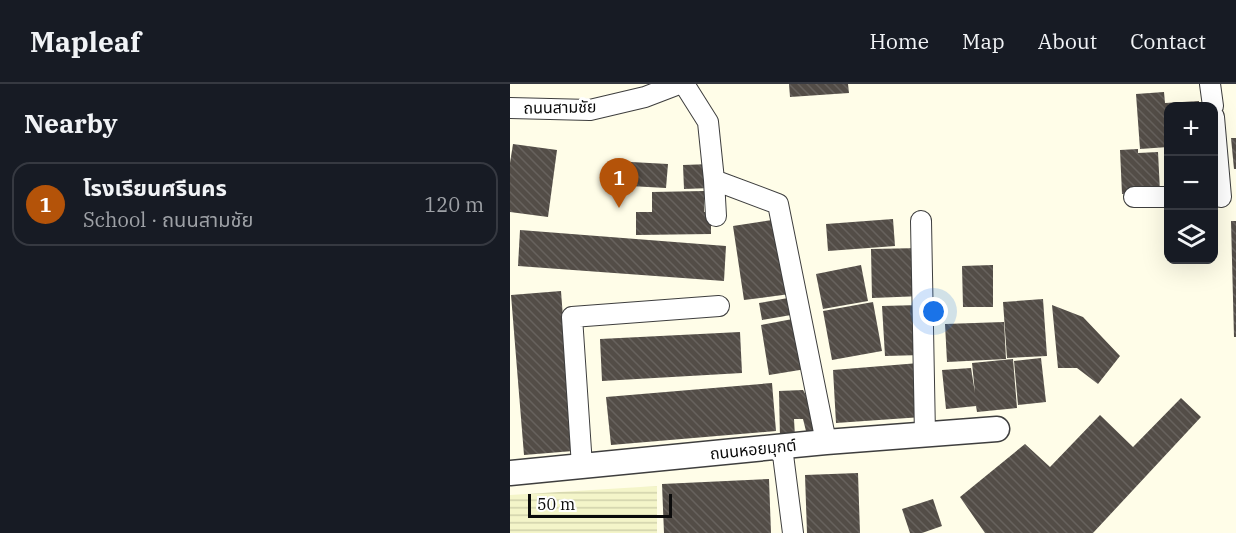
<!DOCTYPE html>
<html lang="en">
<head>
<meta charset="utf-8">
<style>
  body { margin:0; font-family:"IBM Plex Serif","Noto Sans Thai",serif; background:#20242c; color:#f1f3f6 }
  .controls { position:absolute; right:18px; top:18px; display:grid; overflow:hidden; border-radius:12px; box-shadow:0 6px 24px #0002 }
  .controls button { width:54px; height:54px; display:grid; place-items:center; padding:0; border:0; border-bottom:2px solid #363941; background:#171b24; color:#f1f3f6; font:30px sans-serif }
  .scale { position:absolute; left:18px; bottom:15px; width:144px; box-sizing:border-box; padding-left:6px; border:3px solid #0b0b0b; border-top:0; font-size:16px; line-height:21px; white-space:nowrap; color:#0b0b0b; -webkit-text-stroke:4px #fff; paint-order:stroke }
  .you { position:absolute; left:424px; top:228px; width:21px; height:21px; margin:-15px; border:4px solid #fff; border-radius:50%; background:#1a73e8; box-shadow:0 0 0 9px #1a73e833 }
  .badge { display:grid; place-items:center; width:39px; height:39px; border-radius:50%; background:#b45309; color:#fff; font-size:20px; font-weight:700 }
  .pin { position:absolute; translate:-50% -50px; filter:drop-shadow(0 2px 3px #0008) }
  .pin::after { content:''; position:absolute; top:32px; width:21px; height:18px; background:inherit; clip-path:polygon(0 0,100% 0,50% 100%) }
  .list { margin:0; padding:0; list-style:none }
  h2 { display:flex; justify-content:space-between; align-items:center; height:78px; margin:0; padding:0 24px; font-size:26px }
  h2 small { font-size:20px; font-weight:400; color:#9ea1a6 }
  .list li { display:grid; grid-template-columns:39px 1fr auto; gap:18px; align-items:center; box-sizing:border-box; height:84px; margin:0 12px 12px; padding:0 12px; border:2px solid #363941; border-radius:18px }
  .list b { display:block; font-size:22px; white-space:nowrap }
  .list p { margin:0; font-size:20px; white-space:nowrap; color:#9ea1a6 }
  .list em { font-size:20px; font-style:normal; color:#9ea1a6 }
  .icon { flex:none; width:33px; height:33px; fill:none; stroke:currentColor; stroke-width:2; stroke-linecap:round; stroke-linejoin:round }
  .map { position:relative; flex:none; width:726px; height:449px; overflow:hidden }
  header { display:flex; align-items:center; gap:36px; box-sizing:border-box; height:84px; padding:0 30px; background:#171b24; border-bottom:2px solid #363941 }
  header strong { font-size:28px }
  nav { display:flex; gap:33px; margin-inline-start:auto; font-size:21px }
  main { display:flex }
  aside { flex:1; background:#171b24 }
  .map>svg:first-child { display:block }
</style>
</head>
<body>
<header>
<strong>Mapleaf</strong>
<nav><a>Home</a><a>Map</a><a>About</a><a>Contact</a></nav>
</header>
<main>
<aside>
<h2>Nearby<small></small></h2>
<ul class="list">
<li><span class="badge">1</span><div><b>โรงเรียนศรีนคร</b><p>School · ถนนสามชัย</p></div><em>120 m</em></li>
</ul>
</aside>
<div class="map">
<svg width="726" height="449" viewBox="0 0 726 449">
  <defs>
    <pattern id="farmland-rules" width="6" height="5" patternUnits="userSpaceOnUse" patternTransform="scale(1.5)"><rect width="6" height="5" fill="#f4f5c9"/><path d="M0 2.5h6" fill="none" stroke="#d0d1ab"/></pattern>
    <pattern id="building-back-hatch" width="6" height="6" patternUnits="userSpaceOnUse" patternTransform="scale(1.5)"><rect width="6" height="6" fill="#534d47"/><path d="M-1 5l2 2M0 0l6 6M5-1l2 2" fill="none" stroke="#67625d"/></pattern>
  </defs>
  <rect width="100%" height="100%" fill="#fffde8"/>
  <path fill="url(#farmland-rules)" d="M147,402V449H0V411Z"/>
  <path fill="url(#building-back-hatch)" d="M279,0H338L339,9L280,13Z
    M654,8L655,19L689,17V22H658V47H657L658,63L630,65L626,10Z
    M721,54H726V85H724Z
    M3,60L47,66L38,133L0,128V79Z
    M628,65V69L648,68L650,108L612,110L610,66Z
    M121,78L158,80L156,104L120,102Z
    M201,80V104L174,105L173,81Z
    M194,107V128H201V150L126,151V128H142V108Z
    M269,135L280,210L234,216L223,142Z
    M383,135L385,162L318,167L316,140Z
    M721,137H726V253H724Z
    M10,146L216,162L214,197L8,182Z
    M411,164L412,212L362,214L361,165Z
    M351,181L358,217L313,225L306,190Z
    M483,181V223H453L452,182Z
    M51,207L63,367L14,371L1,211Z
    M284,213L287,230L252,236L249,219Z
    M533,215L537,272L497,274L493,218Z
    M363,218L372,267L322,276L313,227Z
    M410,221L412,271L375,272L372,222Z
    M542,221L573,233L610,272L588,300L567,284H548Z
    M288,234L296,285L259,291L251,241Z
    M494,238L496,275L437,278L435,240Z
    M230,248L232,289L92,297L90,255Z
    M531,274L536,318L508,321L504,277Z
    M503,275L507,324L467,328L466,322L436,325L432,286L461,284L465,309L462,279Z
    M409,279L412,333L326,339L323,286Z
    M262,299L266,347L101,361L96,313Z
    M293,306L304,326L307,347H296L293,335H284L285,353L270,354L269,307Z
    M671,314L691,333L583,449H475L450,413L515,360L540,383L590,331L623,363Z
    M348,389L350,449H297L295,391Z
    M259,395L261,449H154L152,400Z
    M423,415L432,442L412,449H400L392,425Z"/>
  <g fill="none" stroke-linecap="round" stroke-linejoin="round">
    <defs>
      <path id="minor" d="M174,0L198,38L204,96L206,132
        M700,0L703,22
        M0,24L80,26L135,13L169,0
        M704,33L711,113
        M204,96L268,120L316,358
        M624,113H658
        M411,137L415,351
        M272,363L283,449
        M72,382L62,233L209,222"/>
      <path id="tertiary" d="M0,389L316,358L487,345"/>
    </defs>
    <use href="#minor" stroke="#3e3e3e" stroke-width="22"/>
    <use href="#tertiary" stroke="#3e3e3e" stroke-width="27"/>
    <use href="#minor" stroke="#fff" stroke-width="20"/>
    <use href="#tertiary" stroke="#fff" stroke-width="24"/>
  </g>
  <g text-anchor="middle" stroke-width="6" stroke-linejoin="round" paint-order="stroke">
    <g font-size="16" fill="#0b0b0b" stroke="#fff">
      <text transform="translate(50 23) rotate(-1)" y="6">ถนนสามชัย</text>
      <text transform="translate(243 365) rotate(-6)" y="6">ถนนหอยมุกต์</text>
    </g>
  </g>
</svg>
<div class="controls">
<button>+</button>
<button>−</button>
<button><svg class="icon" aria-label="layers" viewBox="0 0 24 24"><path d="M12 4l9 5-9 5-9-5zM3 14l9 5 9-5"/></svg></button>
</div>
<div class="scale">50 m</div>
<div class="you"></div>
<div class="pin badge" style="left:109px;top:124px">1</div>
</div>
</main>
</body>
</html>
